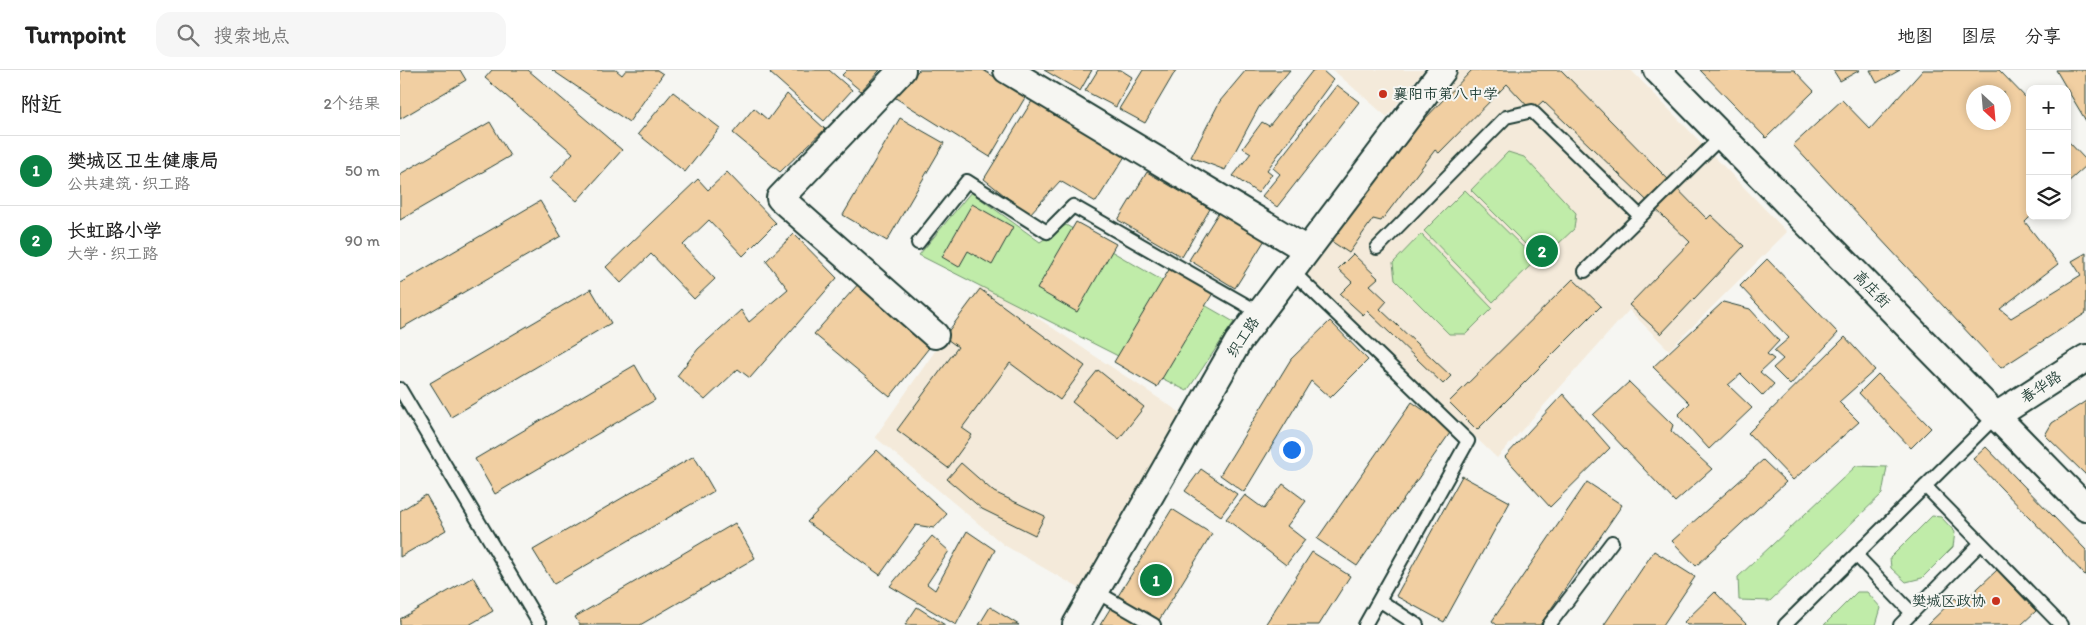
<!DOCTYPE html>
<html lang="zh">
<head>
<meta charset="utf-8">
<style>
  body { margin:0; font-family:Itim,"LXGW WenKai TC",sans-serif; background:#f6f6f6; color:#222 }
  .controls { position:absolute; right:15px; top:15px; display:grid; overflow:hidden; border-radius:10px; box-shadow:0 2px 8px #0003 }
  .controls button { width:45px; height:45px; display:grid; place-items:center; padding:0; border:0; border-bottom:1px solid #e0e0e0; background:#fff; color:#222; font:25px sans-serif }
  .compass { position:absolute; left:1566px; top:15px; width:45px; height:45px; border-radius:50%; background:#fff; box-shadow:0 2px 8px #0003; rotate:154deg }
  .you { position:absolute; left:891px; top:379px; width:18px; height:18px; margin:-12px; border:4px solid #fff; border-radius:50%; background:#1a73e8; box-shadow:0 0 0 8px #1a73e833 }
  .badge { display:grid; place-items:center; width:32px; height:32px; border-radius:50%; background:#0b8043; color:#fff; font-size:16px; font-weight:700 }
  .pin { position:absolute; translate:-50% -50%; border:2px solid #fff; box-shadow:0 1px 5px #0006 }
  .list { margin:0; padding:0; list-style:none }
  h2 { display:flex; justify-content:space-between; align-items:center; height:65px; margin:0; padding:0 20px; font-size:21px }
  h2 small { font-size:16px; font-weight:400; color:#767676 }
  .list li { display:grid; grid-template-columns:32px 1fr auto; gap:15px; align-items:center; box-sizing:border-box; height:70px; padding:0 20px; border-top:1px solid #e0e0e0 }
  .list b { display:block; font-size:19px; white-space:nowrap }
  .list p { margin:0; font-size:16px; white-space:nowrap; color:#767676 }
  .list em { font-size:16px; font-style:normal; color:#767676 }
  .icon { flex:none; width:28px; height:28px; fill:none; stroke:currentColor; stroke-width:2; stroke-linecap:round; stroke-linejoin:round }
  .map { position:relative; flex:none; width:1686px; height:555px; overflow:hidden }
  header { display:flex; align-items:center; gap:30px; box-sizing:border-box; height:70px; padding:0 25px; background:#fff; border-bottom:1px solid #e0e0e0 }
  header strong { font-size:24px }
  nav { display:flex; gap:28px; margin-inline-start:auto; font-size:18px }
  .search { width:350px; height:45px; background:#f6f6f6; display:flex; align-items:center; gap:12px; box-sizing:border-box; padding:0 18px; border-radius:15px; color:#767676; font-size:19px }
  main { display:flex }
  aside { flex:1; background:#fff }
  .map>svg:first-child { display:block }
</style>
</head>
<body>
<header>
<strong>Turnpoint</strong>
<div class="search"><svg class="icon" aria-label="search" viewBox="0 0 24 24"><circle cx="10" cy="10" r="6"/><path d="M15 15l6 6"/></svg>搜索地点</div>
<nav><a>地图</a><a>图层</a><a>分享</a></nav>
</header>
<main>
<aside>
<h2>附近<small>2个结果</small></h2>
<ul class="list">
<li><span class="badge">1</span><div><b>樊城区卫生健康局</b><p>公共建筑 · 织工路</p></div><em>50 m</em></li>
<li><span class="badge">2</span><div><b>长虹路小学</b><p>大学 · 织工路</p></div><em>90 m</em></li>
</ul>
</aside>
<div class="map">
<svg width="1686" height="555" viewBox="0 0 1686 555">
  <rect width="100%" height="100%" fill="#f6f6f2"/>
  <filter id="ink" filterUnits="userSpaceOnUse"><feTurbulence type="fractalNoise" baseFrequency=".02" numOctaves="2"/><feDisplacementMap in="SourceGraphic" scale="10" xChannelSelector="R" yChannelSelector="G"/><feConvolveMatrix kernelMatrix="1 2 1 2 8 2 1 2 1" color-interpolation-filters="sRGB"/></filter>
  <g filter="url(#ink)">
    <path fill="#f4eada" d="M933,0H1024L987,47Z
      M1056,0H1231L1387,162L1269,280L1229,240L1097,388L903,201Z
      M583,212L787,347L684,521L604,475L475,367Z"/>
    <path fill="#c0eca9" stroke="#70946e" d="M1108,82L1124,87L1176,143L1174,159L1141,190L1071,120Z
      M1065,120L1136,190L1093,232L1024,161Z
      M571,122L640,172L666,155L834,252L787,321L519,185Z
      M1021,164L1092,238L1066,264H1049L995,210L993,193Z
      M1456,396L1487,397L1482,424L1370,531L1339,530L1338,507Z
      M1532,446L1541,447L1555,462L1553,477L1522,508L1506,512L1491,498L1490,488Z
      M1457,522H1467L1481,538L1476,555H1424Z"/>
    <path fill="#f1cfa2" stroke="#1f3d34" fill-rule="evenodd" d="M4,0H60L66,10L0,49V2Z
      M92,0H128L222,80L177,131L150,108L173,83L85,8Z
      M152,0H216L222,5L226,0H257L263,4L229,52Z
      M372,0H429L452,20L424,51L370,3Z
      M447,0H480L461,21L442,5Z
      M519,0H583L626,26L590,87L494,27Z
      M644,0H692L680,21Z
      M698,0H721L732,7L716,37L685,21Z
      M743,0H776L745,53L719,39Z
      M846,0H890L859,37L825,100L791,87L820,31Z
      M913,0H922L933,10L867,100L872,104L858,123L833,106L851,83L843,78L862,52L869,56Z
      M1072,0H1161L1307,149L1311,145L1344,176L1261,264L1229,235L1290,172L1143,31L1132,41L1107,14L1039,83L1035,80L981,151L973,149L949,183L931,171L1019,55Z
      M1300,0H1394L1414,21L1366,68Z
      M1433,0H1460L1440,11Z
      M1470,0H1500L1477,13Z
      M1523,0H1599L1630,32L1631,146L1625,152L1658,194L1600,239L1611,248L1681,205L1672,191L1686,183V243L1601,298L1393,75L1442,30L1470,59ZM1574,22H1604V52H1574Z
      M1656,0H1686V51L1667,19Z
      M937,15L959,32L877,137L862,126L880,104L873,98Z
      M273,22L320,58L285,102L238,64Z
      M387,24L425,59L380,102L333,63L354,38L368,50Z
      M632,31L727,83L696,132L660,111L629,145L584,109Z
      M500,48L544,73L487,171L443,145Z
      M90,52L110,86L0,150V104Z
      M1667,70L1686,90V96L1667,113Z
      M327,102L376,153L343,186L309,150L283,175L315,209L294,229L251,184L221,213L206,197L298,109L308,120Z
      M747,102L810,139L782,187L718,150Z
      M140,131L161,166L0,259V213Z
      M572,134L613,157L592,195L568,181L559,197L542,187Z
      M822,137L868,165L835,218L789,190Z
      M676,152L716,174L677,242L637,219Z
      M394,164L437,208L350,308L338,299L305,330L277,306L298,279L341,240L349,252L388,219L366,191Z
      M953,184L978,208L970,215L987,231L980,239L1051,306L1043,314L967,241L963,245L940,224L952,212L938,199Z
      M1367,189L1438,263L1390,315L1373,298L1383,289L1374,281L1389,268L1340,216Z
      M770,198L813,223L757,317L714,292Z
      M1173,209L1201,236L1077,360L1049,332Z
      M460,212L532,274L490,327L414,264Z
      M191,219L211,253L51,347L30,313Z
      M580,219L685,296L660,330L610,293L562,358L572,365L548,398L497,360L558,277L544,267Z
      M1323,232L1350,239L1379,271L1367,284L1374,289L1360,302L1374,314L1363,326L1341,304L1328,315L1352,338L1309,379L1278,345L1290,333L1253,297Z
      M930,251L968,290L930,328L911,311L844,422L820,405L891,289Z
      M1445,267L1475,300L1439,332L1459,352L1393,410L1348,363Z
      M235,295L255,330L95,424L75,389Z
      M698,300L744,337L719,369L672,332Z
      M1478,304L1531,358L1511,378L1459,323Z
      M1229,312L1273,355L1271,361L1312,399L1275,432L1193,345Z
      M1163,324L1210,378L1150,437L1105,387Z
      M1686,331V405L1645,365L1652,353Z
      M1012,332L1052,360L957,496L917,469Z
      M1586,377L1686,480V506L1573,389Z
      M477,380L547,444L534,458L516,455L480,505L407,452Z
      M294,386L314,421L154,514L133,480Z
      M1363,390L1386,412L1296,496L1272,471Z
      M561,393L594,422L645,446L635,465L582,439L547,409Z
      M801,399L837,424L821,446L785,421Z
      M1062,406L1110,432L1044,552L996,526Z
      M1187,412L1222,435L1140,555H1097L1092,551Z
      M883,414L906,431L887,456L905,470L886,495L826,449L845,425L864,439Z
      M26,425L46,460L0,487V441Z
      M772,439L812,464L756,555H700Z
      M335,453L355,488L240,555H180L175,547Z
      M567,461L595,480L556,555L490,516L532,466L549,481L527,514L535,520Z
      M1254,481L1295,507L1263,555H1204Z
      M912,482L950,506L919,555H865Z
      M1597,500L1636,541L1621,555H1527L1555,528L1561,534Z
      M73,507L93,541L69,555H0V549Z
      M1315,522L1347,555H1287L1284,552Z
      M517,537L545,555H505Z
      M590,537L619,555H579Z"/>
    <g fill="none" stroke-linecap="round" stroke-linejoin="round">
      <defs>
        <path id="lane" d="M518,173L567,111L647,162L673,136L860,243
          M977,178L1106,47L1132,41L1240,146
          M892,201L1068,371L965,555
          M1185,201L1322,66
          M0,319L140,555
          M1581,473L1661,555
          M1456,485L1512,543
          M695,521L754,555
          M979,530L1017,555
          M1149,555L1212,472
          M1385,555L1596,346
          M1500,555L1581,473L1525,416"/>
        <path id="street" d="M502,0L380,128L535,265
          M607,0L907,180
          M1257,0L1686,438
          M1596,346L1686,288
          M676,555L838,272L1043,0"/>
      </defs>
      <use href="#lane" stroke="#1f3d34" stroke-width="16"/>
      <use href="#street" stroke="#1f3d34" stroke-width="30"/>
      <use href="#lane" stroke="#f6f6f2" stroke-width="12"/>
      <use href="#street" stroke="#f6f6f2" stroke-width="26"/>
    </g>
  </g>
  <g fill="#c8321e" stroke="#f6f6f2" stroke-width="2">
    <circle cx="983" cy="24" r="5"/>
    <circle cx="1596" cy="531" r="5"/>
  </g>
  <g text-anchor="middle" stroke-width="4" stroke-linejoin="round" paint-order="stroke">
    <g font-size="15" fill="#1f3d34" stroke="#f6f6f2" text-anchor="start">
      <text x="993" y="29">襄阳市第八中学</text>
      <text x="1586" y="536" text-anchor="end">樊城区政协</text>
    </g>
    <g font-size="15" fill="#1f3d34" stroke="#f6f6f2">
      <text transform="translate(1472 219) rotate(46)" y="5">高庄街</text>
      <text transform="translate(843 267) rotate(-56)" y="5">织工路</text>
      <text transform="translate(1641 317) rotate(-33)" y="5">春华路</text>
    </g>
  </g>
</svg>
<div class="controls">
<button>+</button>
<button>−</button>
<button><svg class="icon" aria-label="layers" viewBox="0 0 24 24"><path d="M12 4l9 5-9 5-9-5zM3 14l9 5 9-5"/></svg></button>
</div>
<svg class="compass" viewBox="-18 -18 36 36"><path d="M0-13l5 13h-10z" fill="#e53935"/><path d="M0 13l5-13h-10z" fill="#767676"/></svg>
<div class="you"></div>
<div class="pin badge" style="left:756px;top:510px">1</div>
<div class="pin badge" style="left:1142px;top:181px">2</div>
</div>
</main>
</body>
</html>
